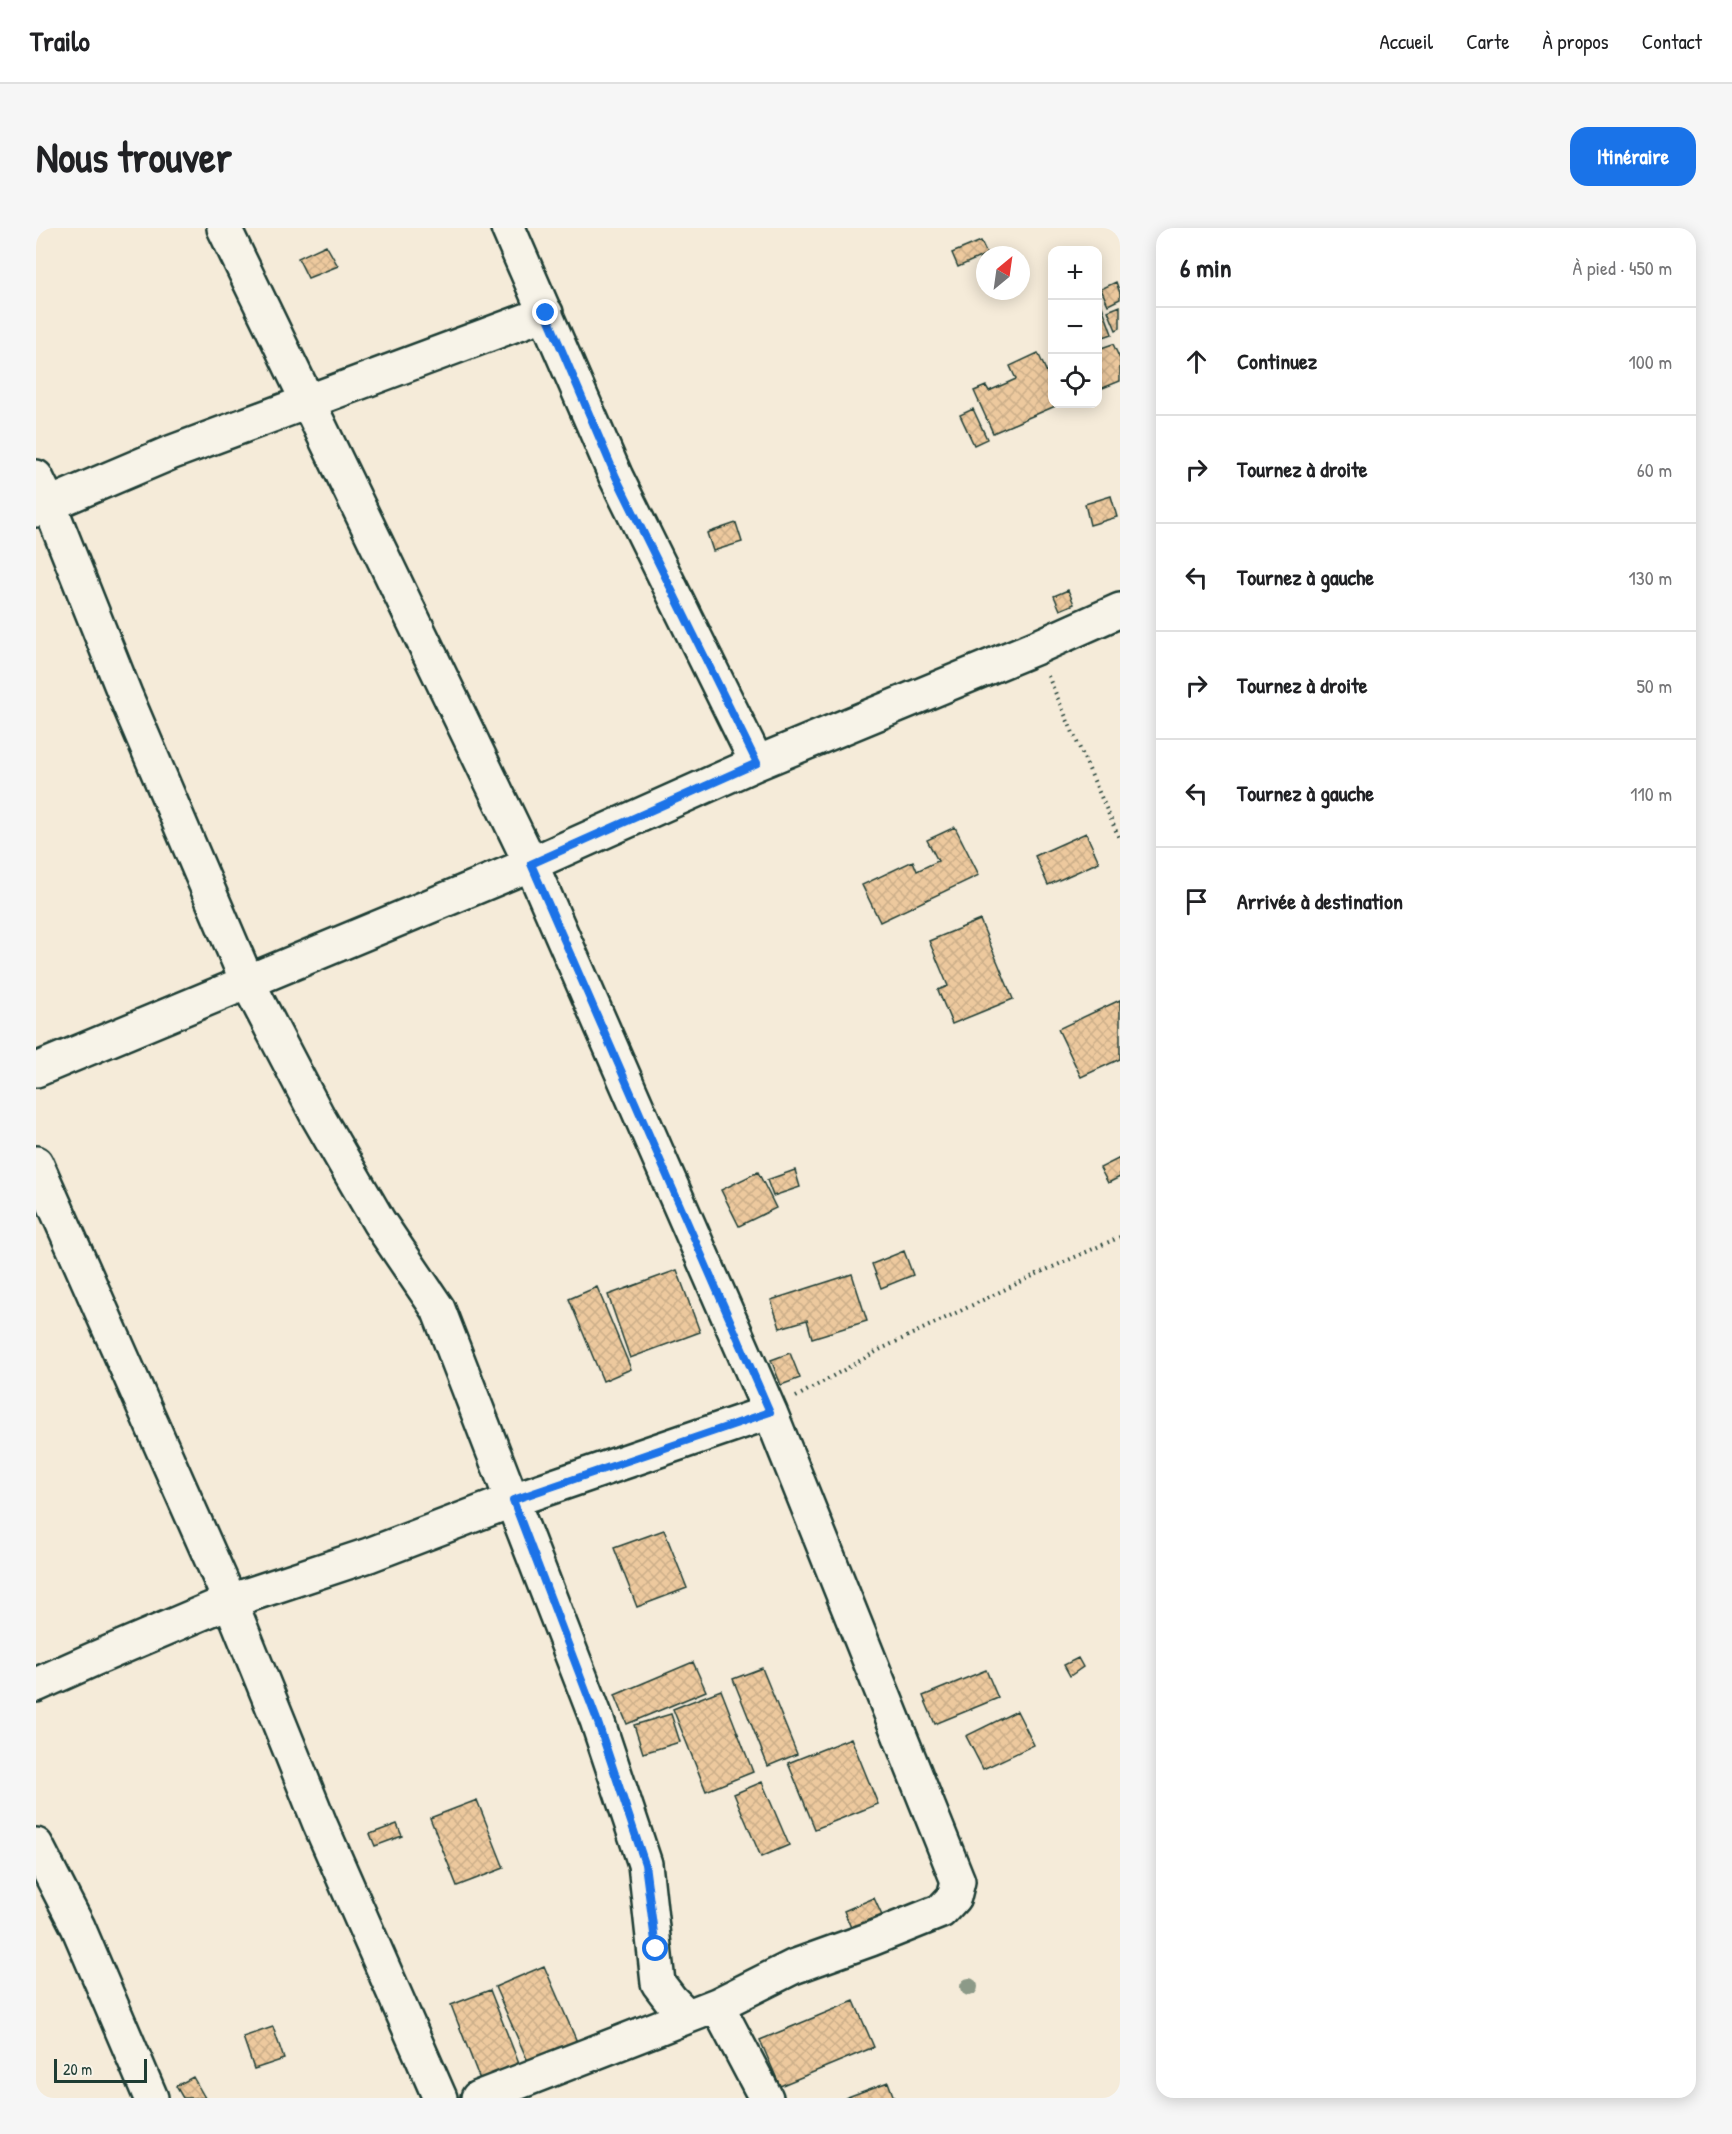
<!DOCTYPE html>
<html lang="fr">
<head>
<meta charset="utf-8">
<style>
  body { margin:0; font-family:"Patrick Hand",sans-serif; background:#f6f6f6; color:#202124 }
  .controls { position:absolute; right:18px; top:18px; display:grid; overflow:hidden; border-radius:12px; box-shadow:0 3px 15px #0003 }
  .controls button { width:54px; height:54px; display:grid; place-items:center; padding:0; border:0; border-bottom:2px solid #e0e0e0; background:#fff; color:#202124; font:30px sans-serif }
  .compass { position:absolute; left:940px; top:18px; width:54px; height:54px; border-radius:50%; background:#fff; box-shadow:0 3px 15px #0003; rotate:29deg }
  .scale { position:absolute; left:18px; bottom:15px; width:93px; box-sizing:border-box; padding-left:6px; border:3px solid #1f3d34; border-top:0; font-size:16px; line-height:21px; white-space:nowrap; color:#1f3d34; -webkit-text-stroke:4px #f7f3e8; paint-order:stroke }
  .stop { position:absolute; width:18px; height:18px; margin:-14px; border:4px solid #1a73e8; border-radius:50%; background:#fff }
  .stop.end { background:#1a73e8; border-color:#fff; box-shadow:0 2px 6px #0008 }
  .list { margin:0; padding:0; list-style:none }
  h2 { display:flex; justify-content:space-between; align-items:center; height:78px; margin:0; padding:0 24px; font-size:26px }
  h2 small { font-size:20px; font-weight:400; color:#757577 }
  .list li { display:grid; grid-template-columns:39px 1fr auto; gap:18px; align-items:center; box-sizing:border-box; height:108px; padding:0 24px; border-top:2px solid #e0e0e0 }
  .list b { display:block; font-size:22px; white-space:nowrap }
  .list em { font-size:20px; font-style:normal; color:#757577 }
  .icon { flex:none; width:33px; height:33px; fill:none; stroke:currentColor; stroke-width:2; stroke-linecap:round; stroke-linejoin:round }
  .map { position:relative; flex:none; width:1084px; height:1870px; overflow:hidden; border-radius:18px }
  header { display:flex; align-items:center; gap:36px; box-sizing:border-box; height:84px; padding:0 30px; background:#fff; border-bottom:2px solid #e0e0e0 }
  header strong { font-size:28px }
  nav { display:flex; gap:33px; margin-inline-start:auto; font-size:21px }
  .intro { display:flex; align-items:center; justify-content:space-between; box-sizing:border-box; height:144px; padding:0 36px }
  h1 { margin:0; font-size:42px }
  .button { padding:15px 27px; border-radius:18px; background:#1a73e8; color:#fff; font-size:21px; font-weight:700 }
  main { display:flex; gap:36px; padding:0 36px }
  aside { flex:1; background:#fff; border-radius:18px; box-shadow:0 3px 15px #0003 }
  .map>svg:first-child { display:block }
</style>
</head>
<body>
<header>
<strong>Trailo</strong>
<nav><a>Accueil</a><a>Carte</a><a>À propos</a><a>Contact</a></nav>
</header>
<div class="intro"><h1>Nous trouver</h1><a class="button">Itinéraire</a></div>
<main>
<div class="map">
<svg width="1084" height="1870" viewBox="0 0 1084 1870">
  <defs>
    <pattern id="building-cross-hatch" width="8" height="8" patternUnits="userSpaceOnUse" patternTransform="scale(1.5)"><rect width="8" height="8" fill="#edc99e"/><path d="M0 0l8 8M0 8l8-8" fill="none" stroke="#cbae89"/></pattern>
  </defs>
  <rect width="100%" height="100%" fill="#f5ebd9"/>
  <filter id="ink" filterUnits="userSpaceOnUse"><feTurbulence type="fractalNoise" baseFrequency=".0167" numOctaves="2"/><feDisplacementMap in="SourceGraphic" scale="12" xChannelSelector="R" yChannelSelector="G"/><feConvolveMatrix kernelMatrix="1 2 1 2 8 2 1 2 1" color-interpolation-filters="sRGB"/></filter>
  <g filter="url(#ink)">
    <path fill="url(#building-cross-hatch)" stroke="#1f3d34" stroke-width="1.5" d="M945,13L951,26L922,39L916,25Z
      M290,17L302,38L272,50L262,30Z
      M1080,54L1084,65V71L1072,77L1065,61Z
      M1062,67L1076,106L1062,111Z
      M1084,78V100L1080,102L1072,83Z
      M1077,116L1084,131V153L1062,162V121Z
      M1002,125L1017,158V176H1024L957,205L938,163L950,158L953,163L980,151L974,138Z
      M937,181L951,211L938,217L924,187Z
      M1075,268L1081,289L1054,297L1049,276Z
      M700,295L706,314L677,323L671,305Z
      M1032,362L1038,376L1024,382L1018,368Z
      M919,599L943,647L844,694L826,657L877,633L881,643L902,633L891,612Z
      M1050,605L1063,634L1012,657L999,628Z
      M944,692L977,771L916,796L902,762L912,758L893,713Z
      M1084,772V831L1045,849L1022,801Z
      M1084,930V949L1072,955L1064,940Z
      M759,942L764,959L737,968L731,952Z
      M722,944L740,980L703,998L685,962Z
      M868,1023L877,1047L845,1060L836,1036Z
      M641,1042L664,1104L594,1130L572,1067Z
      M816,1046L831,1093L776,1110L771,1092L744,1100L735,1072Z
      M561,1059L595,1141L567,1153L533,1071Z
      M754,1125L764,1150L745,1157L735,1132Z
      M628,1302L651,1360L601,1379L578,1320Z
      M1042,1430L1047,1439L1034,1448L1028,1437Z
      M657,1434L670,1463L591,1496L579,1467Z
      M726,1440L761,1526L732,1538L697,1451Z
      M950,1442L962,1470L899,1496L887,1468Z
      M685,1462L717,1544L670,1563L637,1481Z
      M981,1483L998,1517L947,1541L930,1508Z
      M635,1486L644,1514L607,1525L598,1497Z
      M815,1510L842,1576L779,1601L752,1535Z
      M726,1554L753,1617L725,1629L698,1566Z
      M441,1572L468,1640L421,1658L394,1590Z
      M361,1596L366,1608L339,1618L334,1606Z
      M838,1670L849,1694L818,1707L808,1683Z
      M508,1738L542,1816L494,1838L459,1759Z
      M454,1762L487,1846L448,1862L415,1777Z
      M818,1773L838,1819L744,1858L724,1812Z
      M237,1799L248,1831L218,1841L207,1809Z
      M157,1849L169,1870H147L140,1858Z
      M852,1854L858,1870H809Z"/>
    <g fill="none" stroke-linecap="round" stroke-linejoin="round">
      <defs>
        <path id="minor" d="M188,0L495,636L734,1184L922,1653L918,1669L905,1683L835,1711L757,1739L681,1777L442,1870
          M472,0L580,249L721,535
          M0,249L13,276L90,469L211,753L281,887L343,994L402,1081L561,1492L609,1636L622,1755L635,1772L651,1788
          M0,282L134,225L510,85
          M0,842L495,636L721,535L999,420L1084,382
          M0,935L194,1373L284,1596L404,1870
          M0,1457L58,1431L194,1373L333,1327L477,1272L734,1184
          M0,1617L42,1699L115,1870
          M681,1777L730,1870"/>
      </defs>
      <use href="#minor" stroke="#1f3d34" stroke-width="38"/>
      <path stroke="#1f3d34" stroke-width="4" stroke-dasharray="1.5 4.5" stroke-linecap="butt" d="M1012,448L1084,612
        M760,1169L843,1122L1001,1046L1084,1009"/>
      <use href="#minor" stroke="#f7f3e8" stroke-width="33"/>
    </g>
    <circle fill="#8c9a88" cx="933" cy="1759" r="9"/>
  </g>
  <g fill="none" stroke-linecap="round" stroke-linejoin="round" filter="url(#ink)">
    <path stroke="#1a73e8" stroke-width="8" d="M510,85L580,249L721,535L495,636L734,1184L477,1272L561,1492L609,1636L620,1721"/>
  </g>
</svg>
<div class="controls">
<button>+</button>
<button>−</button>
<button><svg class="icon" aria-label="locate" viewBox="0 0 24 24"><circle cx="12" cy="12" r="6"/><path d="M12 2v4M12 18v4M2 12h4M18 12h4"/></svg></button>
</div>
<svg class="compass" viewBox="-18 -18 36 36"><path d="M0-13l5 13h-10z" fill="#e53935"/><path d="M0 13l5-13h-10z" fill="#757577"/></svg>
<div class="scale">20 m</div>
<div class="stop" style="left:620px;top:1721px"></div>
<div class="stop end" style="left:510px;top:85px"></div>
</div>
<aside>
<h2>6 min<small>À pied · 450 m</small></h2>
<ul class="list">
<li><svg class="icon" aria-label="ahead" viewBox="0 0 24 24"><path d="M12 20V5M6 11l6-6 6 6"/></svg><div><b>Continuez</b></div><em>100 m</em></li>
<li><svg class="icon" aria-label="right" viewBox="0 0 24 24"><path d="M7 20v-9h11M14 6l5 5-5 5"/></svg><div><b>Tournez à droite</b></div><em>60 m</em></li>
<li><svg class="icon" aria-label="left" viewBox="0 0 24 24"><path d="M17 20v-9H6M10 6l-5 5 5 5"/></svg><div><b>Tournez à gauche</b></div><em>130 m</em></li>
<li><svg class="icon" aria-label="right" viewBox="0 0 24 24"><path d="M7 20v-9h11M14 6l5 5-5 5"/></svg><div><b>Tournez à droite</b></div><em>50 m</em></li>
<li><svg class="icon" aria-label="left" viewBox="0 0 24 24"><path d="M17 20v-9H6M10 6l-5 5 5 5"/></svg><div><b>Tournez à gauche</b></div><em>110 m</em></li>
<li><svg class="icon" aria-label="arrive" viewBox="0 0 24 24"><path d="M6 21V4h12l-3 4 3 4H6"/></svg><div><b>Arrivée à destination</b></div></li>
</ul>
</aside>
</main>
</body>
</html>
